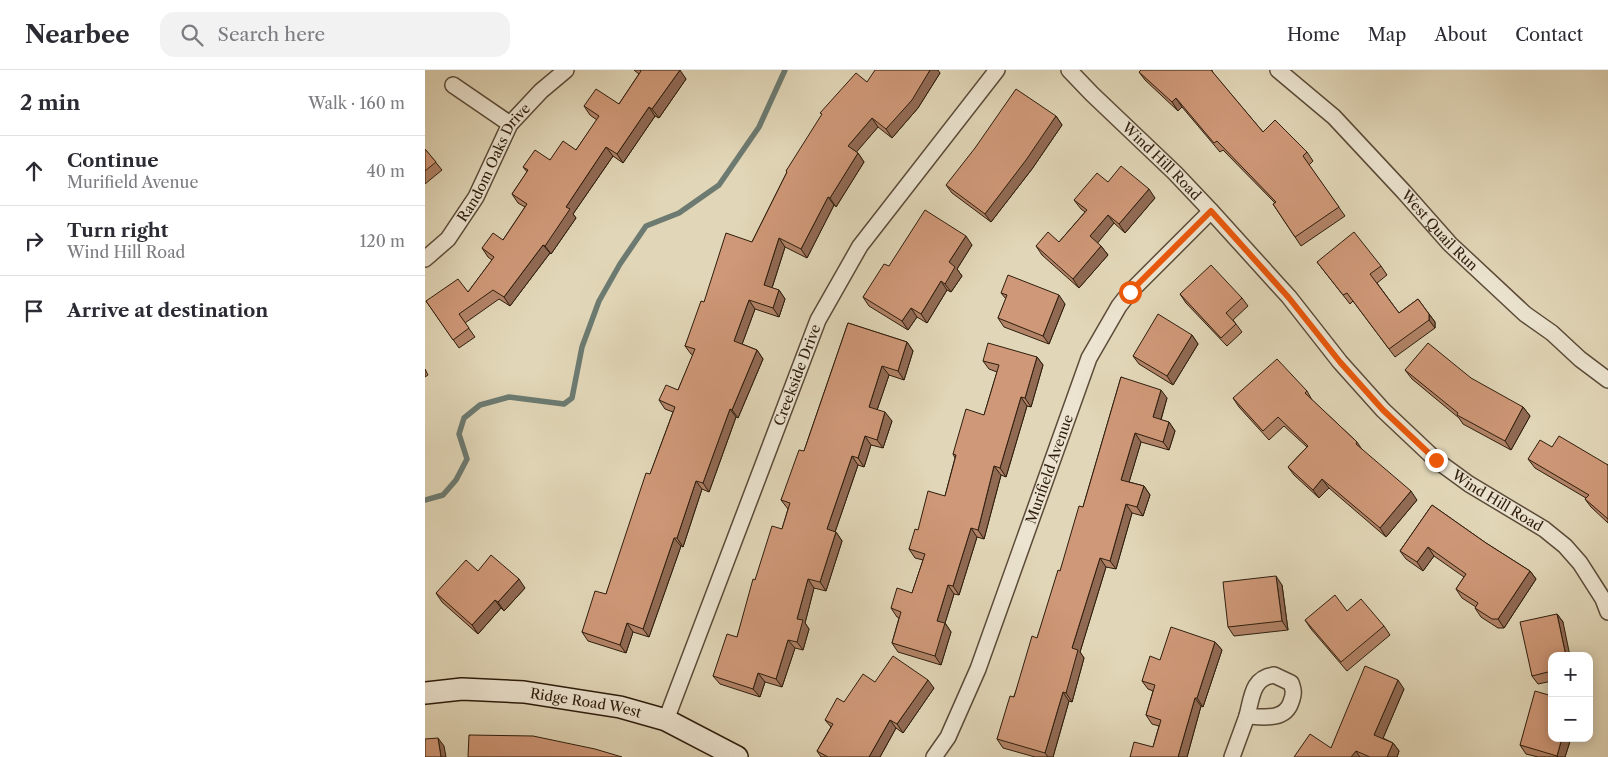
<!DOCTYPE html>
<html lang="en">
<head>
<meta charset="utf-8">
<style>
  body { margin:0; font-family:"Libre Caslon Text",serif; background:#f2f2f3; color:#2b2b33 }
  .controls { position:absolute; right:15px; bottom:15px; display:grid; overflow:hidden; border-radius:10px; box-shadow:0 2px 12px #0003 }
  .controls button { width:45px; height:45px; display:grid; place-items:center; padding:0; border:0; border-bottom:1px solid #e1e1e2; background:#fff; color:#2b2b33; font:25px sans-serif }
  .stop { position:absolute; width:15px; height:15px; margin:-11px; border:4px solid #ea580c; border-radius:50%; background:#fff }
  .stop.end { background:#ea580c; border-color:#fff; box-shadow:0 1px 5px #0008 }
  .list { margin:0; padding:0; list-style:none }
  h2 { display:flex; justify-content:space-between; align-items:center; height:65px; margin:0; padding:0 20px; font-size:21px }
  h2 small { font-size:16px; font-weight:400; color:#7c7c81 }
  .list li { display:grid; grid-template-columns:32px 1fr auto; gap:15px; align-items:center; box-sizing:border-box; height:70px; padding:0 20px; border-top:1px solid #e1e1e2 }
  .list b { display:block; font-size:19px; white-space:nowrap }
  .list p { margin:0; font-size:16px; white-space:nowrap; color:#7c7c81 }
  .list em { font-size:16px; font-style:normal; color:#7c7c81 }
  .icon { flex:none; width:28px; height:28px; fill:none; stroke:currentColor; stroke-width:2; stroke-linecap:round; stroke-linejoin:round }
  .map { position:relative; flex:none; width:1183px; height:687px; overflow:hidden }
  header { display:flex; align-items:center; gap:30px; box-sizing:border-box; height:70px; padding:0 25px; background:#fff; border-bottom:1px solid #e1e1e2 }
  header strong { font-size:24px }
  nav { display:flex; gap:28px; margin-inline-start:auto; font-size:18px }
  .search { width:350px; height:45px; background:#f2f2f3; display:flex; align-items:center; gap:12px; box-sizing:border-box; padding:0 18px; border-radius:15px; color:#7c7c81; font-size:19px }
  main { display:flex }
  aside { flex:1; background:#fff }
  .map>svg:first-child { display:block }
</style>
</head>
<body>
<header>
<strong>Nearbee</strong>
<div class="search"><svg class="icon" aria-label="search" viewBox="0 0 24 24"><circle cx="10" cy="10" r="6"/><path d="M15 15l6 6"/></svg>Search here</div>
<nav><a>Home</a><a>Map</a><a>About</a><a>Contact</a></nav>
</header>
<main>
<aside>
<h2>2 min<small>Walk · 160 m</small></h2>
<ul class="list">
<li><svg class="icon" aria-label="ahead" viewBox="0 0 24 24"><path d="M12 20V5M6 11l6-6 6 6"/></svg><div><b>Continue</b><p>Murifield Avenue</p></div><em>40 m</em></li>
<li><svg class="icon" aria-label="right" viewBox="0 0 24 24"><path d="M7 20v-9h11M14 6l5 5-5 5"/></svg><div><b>Turn right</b><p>Wind Hill Road</p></div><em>120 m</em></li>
<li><svg class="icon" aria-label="arrive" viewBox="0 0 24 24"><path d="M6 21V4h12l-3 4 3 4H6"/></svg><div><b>Arrive at destination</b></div></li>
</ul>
</aside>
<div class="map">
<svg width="1183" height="687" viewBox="0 0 1183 687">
  <rect width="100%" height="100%" fill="#e1d6b7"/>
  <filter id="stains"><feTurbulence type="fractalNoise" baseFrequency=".004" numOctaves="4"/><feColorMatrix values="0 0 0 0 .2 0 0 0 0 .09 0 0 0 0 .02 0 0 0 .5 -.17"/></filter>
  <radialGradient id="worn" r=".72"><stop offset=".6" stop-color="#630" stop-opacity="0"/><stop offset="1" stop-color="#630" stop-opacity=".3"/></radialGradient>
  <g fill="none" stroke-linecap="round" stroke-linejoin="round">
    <path stroke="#6c7a71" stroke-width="5.5" d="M0,430L18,425L31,410L42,389L34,364L39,348L55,335L84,327L139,334L147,328L157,277L174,231L195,194L221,156L254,143L294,115L334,57L360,0"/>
    <defs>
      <g id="street">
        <path id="s1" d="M644,0L667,24L750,103L786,141L864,227L915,292L958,340L1011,390L1044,414L1119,459L1140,476L1155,493L1178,529L1183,542"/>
        <path id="s2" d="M853,0L909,47L979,122L1025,174L1100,244L1127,263L1155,289L1183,310"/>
        <path d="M28,15L85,54"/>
        <path id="s3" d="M0,189L23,169L51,127L85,54L116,21L141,0"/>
        <path d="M849,605L866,613C869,621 869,624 866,632C860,651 838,647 822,646C827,627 827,608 849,605Z"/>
        <path id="s4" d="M241,650L393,250L435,176L572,0"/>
        <path id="s5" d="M509,687L523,667L553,599L664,288L694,236L705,222L786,141"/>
        <path d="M807,687L822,646"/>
      </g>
      <g id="secondary">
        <path id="s6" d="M0,623L37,619L99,622L195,637L241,650L312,687"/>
      </g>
    </defs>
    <use href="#street" stroke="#5b4b38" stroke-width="18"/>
    <use href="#secondary" stroke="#2e1d0d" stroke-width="24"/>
    <use href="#street" stroke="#ece4d0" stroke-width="15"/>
    <use href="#secondary" stroke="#ece4d0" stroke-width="21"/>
  </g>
  <path fill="#b28367" stroke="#2e1d0d" d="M209,0H254L261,9L234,48L230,46L198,93L188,86L148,144L151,148L126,184L125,183L85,236L74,229L40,253L50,267L34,278L1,231L43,222L67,190L63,187L57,178L78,170L100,137L93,133L87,124L102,102L98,97L125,90L151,80L172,50L165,45L159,36L194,34L214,4Z
    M716,0H787L788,3L838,62L882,82L888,91L884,95L920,146L876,176L848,134L850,133L798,80L795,82L757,37L753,41L720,10L714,2Z
    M515,3L493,38L467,68L453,57L431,82L433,83L439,92L411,137L409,135L382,188L360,177L347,218L354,220L360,229L354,247L330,239L317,274L332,280L338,289L313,348L311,347L284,422L277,419L258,477L256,476L224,567L208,562L201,583L163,571L157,562L181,524L248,342L240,339L234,330L253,320L268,285L266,284L260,276L279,232L327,172L362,102L361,101L442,12Z
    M631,46L637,55L607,99L566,152L527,123L521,115Z
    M0,79L17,100L0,114Z
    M683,112L730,128L700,163L689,153L672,173L676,176L683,185L654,218L617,185L611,176L634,172L660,142L656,139L649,130Z
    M547,175L532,199L537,206L526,222L522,220L502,253L492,247L483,260L444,236L438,227L464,196Z
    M892,192L956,196L962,205L952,213L974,243L993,229L1010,252V258L970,287L928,231L925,234Z
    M576,223L640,234L624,274L579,257L573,248L581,229Z
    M755,224L817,228L823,236L808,250L817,262L802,276L761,233Z
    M423,253L482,272L488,281L479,310L464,305L452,340L467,351L458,378L446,375L439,397L433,395L410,462H411L417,471L401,521L389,518L380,553L384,559L378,580L370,578L357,617L340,612L335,627L295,614L288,606L312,567L330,510L357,459L363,439L356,430L379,381Z
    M767,265L773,274L748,315L714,294L708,286Z
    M612,287L618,295L606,337L602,336L581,407L576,405L559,469L552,467L534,525L529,524L520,553L526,562L516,595L473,582L467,573L474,548L472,547L466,538L487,523L498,490L490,488L484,479L493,460L520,426L530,388L528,384L559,345L572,302L564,299L558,291Z
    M0,299L3,305L0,307Z
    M980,300L1098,337L1105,346L1086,380L1038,354L1034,348L987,309Z
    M696,307L742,328L736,350L744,352L750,361L744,380L716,372L704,412L719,416L725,425L718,446L707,443L691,499L681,497L655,582L659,588L647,632L644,631L628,687H610L578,678L572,669L612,568L658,437Z
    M882,321L887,330L932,372L938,381L992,430L961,467L904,418L894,428L869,405L863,397L882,377L859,356L844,370L814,337L808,328Z
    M1127,377L1183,395V453L1166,437L1160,429L1161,428L1110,398L1103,389Z
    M1007,435L1061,473L1105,501L1111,509L1079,558H1073L1056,547L1050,538L1051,537L1037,528L1031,519L1039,507L1009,486L998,501L981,489L975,481Z
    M53,501L100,518L79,541L76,538L53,564L17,532L11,523Z
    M857,515L863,560L809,566L803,557Z
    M922,541L959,556L965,565L922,601L886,559L880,550Z
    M1132,544L1138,552L1127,586V611L1113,614L1107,606Z
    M790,572L797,580L778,637L776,636L762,687H705L728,677L734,656L727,654L721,645L728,621L723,619L717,611L735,590Z
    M450,612L509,618L478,663L471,658L455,687H396L392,681L406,657L400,650L419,632Z
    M979,619L958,668L968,673L974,681L972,687H869L906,678Z
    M1127,668H1146L1140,687H1113L1101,684L1095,675Z"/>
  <path fill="#916a54" stroke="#2e1d0d" d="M255,0L261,9L234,48L227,39Z
    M505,0H513L515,3L493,38L467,68L461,59Z
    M751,28L757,37L753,41L747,32Z
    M224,37L230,46L198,93L192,84Z
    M631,46L637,55L607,99L566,152L560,144Z
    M447,48L453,57L429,85L423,76Z
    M181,77L188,86L148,144L151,148L126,184L120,176L141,137Z
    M433,83L439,92L411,137L405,128Z
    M724,119L730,128L700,163L694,154Z
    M403,127L409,135L382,188L376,179Z
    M683,145L689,153L671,175L665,166Z
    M541,166L547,175L532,199L537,206L526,222L520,214L524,192Z
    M354,168L360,177L345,224L339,215Z
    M118,175L125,183L85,236L79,227Z
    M676,176L683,185L654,218L648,209Z
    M516,211L522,220L502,253L496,244Z
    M354,220L360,229L354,247L348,238Z
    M634,225L640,234L624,274L618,266Z
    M324,230L330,239L315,280L309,271Z
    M486,238L492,247L483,260L477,251Z
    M1004,244L1010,252V258L1004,250Z
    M767,265L773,274L748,315L742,306Z
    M482,272L488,281L479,310L473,301Z
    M332,280L338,289L313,348L307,340Z
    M612,287L618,295L606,337L600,328Z
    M457,296L464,305L450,346L444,337Z
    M736,320L742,328L734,356L728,347Z
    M596,327L602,336L581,407L575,398Z
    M1098,337L1105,346L1086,380L1080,371Z
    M305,339L311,347L284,422L278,413Z
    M460,342L467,351L458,378L452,370Z
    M744,352L750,361L744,380L738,372Z
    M710,363L716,372L702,419L696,410Z
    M440,366L446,375L439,397L433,388Z
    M427,386L433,395L408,468L402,459Z
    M569,396L576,405L559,469L553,460Z
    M897,409L904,418L894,428L888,420Z
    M271,411L277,419L258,477L252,468Z
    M719,416L725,425L718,446L712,437Z
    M986,421L992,430L961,467L955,458Z
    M701,434L707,443L691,499L685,491Z
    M546,458L552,467L534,525L528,516Z
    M411,462L417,471L401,521L395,512Z
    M249,468L256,476L224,567L218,559Z
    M1003,477L1009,486L998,501L992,492Z
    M675,488L681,497L655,582L659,588L647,632L641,623L647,578Z
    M1105,501L1111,509L1079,558L1073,549Z
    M851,506L857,515L863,560L857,551Z
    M94,509L100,518L79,541L73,532Z
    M383,509L389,518L380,553L384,559L378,580L372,572V549Z
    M523,515L529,524L520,553L526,562L516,595L510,586L512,551Z
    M70,530L76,538L53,564L47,555Z
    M1132,544L1138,552L1145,586H1141Z
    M202,553L208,562L201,583L195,575Z
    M363,570L370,578L357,617L351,609Z
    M790,572L797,580L778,637L772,628Z
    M333,603L340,612L335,627L328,619Z
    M503,610L509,618L478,663L472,654Z
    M973,610L979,619L956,673L949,665Z
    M638,622L644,631L628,687H623L620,683Z
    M770,628L776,636L762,687H753Z
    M465,650L471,658L455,687H444Z
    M13,668L19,676L21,687H16Z
    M1137,668H1146L1140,687H1133L1132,686Z
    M968,673L974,681L972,687H962Z
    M931,681L935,687H926Z"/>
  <path fill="#cf9878" stroke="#2e1d0d" d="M215,0H255L227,39L224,37L192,84L181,77L141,137L145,139L120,176L118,175L79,227L68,220L34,244L44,258L28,270L1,231L33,209L43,222L69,187L57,178L68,163L78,170L102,134L87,124L103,100L98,97L110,80L125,90L138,71L151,80L174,46L159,36L171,19L194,34L216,1Z
    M450,0H505L487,30L461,59L447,48L423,76L433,83L405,128L403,127L376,179L354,168L339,215L354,220L348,238L324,230L309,271L332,280L307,340L305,339L278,413L271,411L252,468H249L218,559L202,553L195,575L157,562L170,521L181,524L221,403L225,404L250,337L234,330L241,315L253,320L270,279L260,276L276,231L279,232L301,163L327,172L362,102L361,101L397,44L395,43L431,3L442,12Z
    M716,0H786L838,62L850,50L882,82L878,86L914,137L870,167L848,134L851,132L792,71L789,73L751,28L747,32L714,2Z
    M591,19L631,46L601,90L560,144L521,115L550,78Z
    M0,79L11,92L0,101Z
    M696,96L724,119L694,154L683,145L665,166L676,176L648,209L611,176L623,162L634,172L662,140L649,130L672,103L683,112Z
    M500,140L541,166L524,192L530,197L520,214L516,211L496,244L486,238L477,251L438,227L459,194L464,196Z
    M929,162L956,196L945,204L974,243L993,229L1004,244V250L964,279L922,223L918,225L892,192Z
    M786,195L817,228L801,243L811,254L796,268L755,224Z
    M583,205L634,225L618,266L573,248L582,225L576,223Z
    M733,244L767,265L742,306L708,286Z
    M423,253L482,272L473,301L457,296L444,337L460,342L452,370L440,366L433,388L427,386L402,459L411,462L395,512L383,509L372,549L378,550L372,572L363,570L351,609L333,603L328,619L288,606L302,564L312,567L328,509L330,510L347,456L357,459L365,433L356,430L374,380L379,381Z
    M563,273L612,287L600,328L596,327L575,398L569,396L553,460L546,458L528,516L523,515L512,551L520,553L510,586L467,573L476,542L466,538L472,518L487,523L500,484L484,479L490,459L493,460L503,421L520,426L531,385L528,384L541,339L559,345L574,295L558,291Z
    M1003,273L1046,308L1098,337L1080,371L1032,345L1033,343L980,300Z
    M852,289L882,321L880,323L932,372L931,374L986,421L955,458L897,409L888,420L863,397L883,376L853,347L838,361L808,328Z
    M696,307L736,320L728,347L744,352L738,372L710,363L696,410L719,416L712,437L701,434L685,491L675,488L647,578L653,580L641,623L638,622L620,683L572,669L585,626L589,627L607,566L612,568L633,500L635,501L654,436L658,437Z
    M1134,366L1183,395V449L1160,429L1164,425L1103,389L1115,370L1127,377Z
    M1007,435L1061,473L1105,501L1073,549H1067L1050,538L1053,533L1031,519L1041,504L1003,477L992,492L975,481Z
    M66,485L94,509L73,532L70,530L47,555L11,523L41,490L53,501Z
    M851,506L857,551L803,557L798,512Z
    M910,525L922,541L936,529L959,556L916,592L880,550Z
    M1132,544L1141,586H1127V601L1107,606L1095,552Z
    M746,557L790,572L772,628H770L753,687H705L709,672L728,677L736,650L721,645L730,615L717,611L725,586L735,590Z
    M468,586L503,610L472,654L465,650L444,687H403L392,681L408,654L400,650L412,628L419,632L438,604L450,612Z
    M940,596L973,610L949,665L968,673L962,687H945L931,681L926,687H869L885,664L906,678Z
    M1110,621L1127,626V668H1137L1132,686L1095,675Z
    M44,665L108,666L170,679L197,687H43Z
    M13,668L16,687H0V669Z"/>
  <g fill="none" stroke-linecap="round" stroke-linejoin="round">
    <path stroke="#ea580c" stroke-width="6" d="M705,222L786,141L864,228L915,292L958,340L1011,390"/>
  </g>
  <g text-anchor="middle" stroke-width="4" stroke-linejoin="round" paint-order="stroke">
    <g font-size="14" fill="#2e1d0d" stroke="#ece4d0">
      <text dy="5" stroke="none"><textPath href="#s1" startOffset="130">Wind Hill Road</textPath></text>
      <text dy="5" stroke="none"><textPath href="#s3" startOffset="120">Random Oaks Drive</textPath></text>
      <text dy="5" stroke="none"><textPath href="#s2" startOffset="228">West Quail Run</textPath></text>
      <text dy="5" stroke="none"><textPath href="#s4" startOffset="369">Creekside Drive</textPath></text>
      <text dy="5" stroke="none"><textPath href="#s5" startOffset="311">Murifield Avenue</textPath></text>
      <text dy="5" stroke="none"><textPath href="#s1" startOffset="610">Wind Hill Road</textPath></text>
      <text dy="5" stroke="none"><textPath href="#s6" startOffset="162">Ridge Road West</textPath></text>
    </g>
  </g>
  <rect width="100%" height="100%" filter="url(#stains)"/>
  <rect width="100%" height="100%" fill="url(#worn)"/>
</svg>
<div class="controls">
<button>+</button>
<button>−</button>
</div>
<div class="stop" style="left:705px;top:222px"></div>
<div class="stop end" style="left:1011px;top:390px"></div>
</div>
</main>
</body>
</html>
